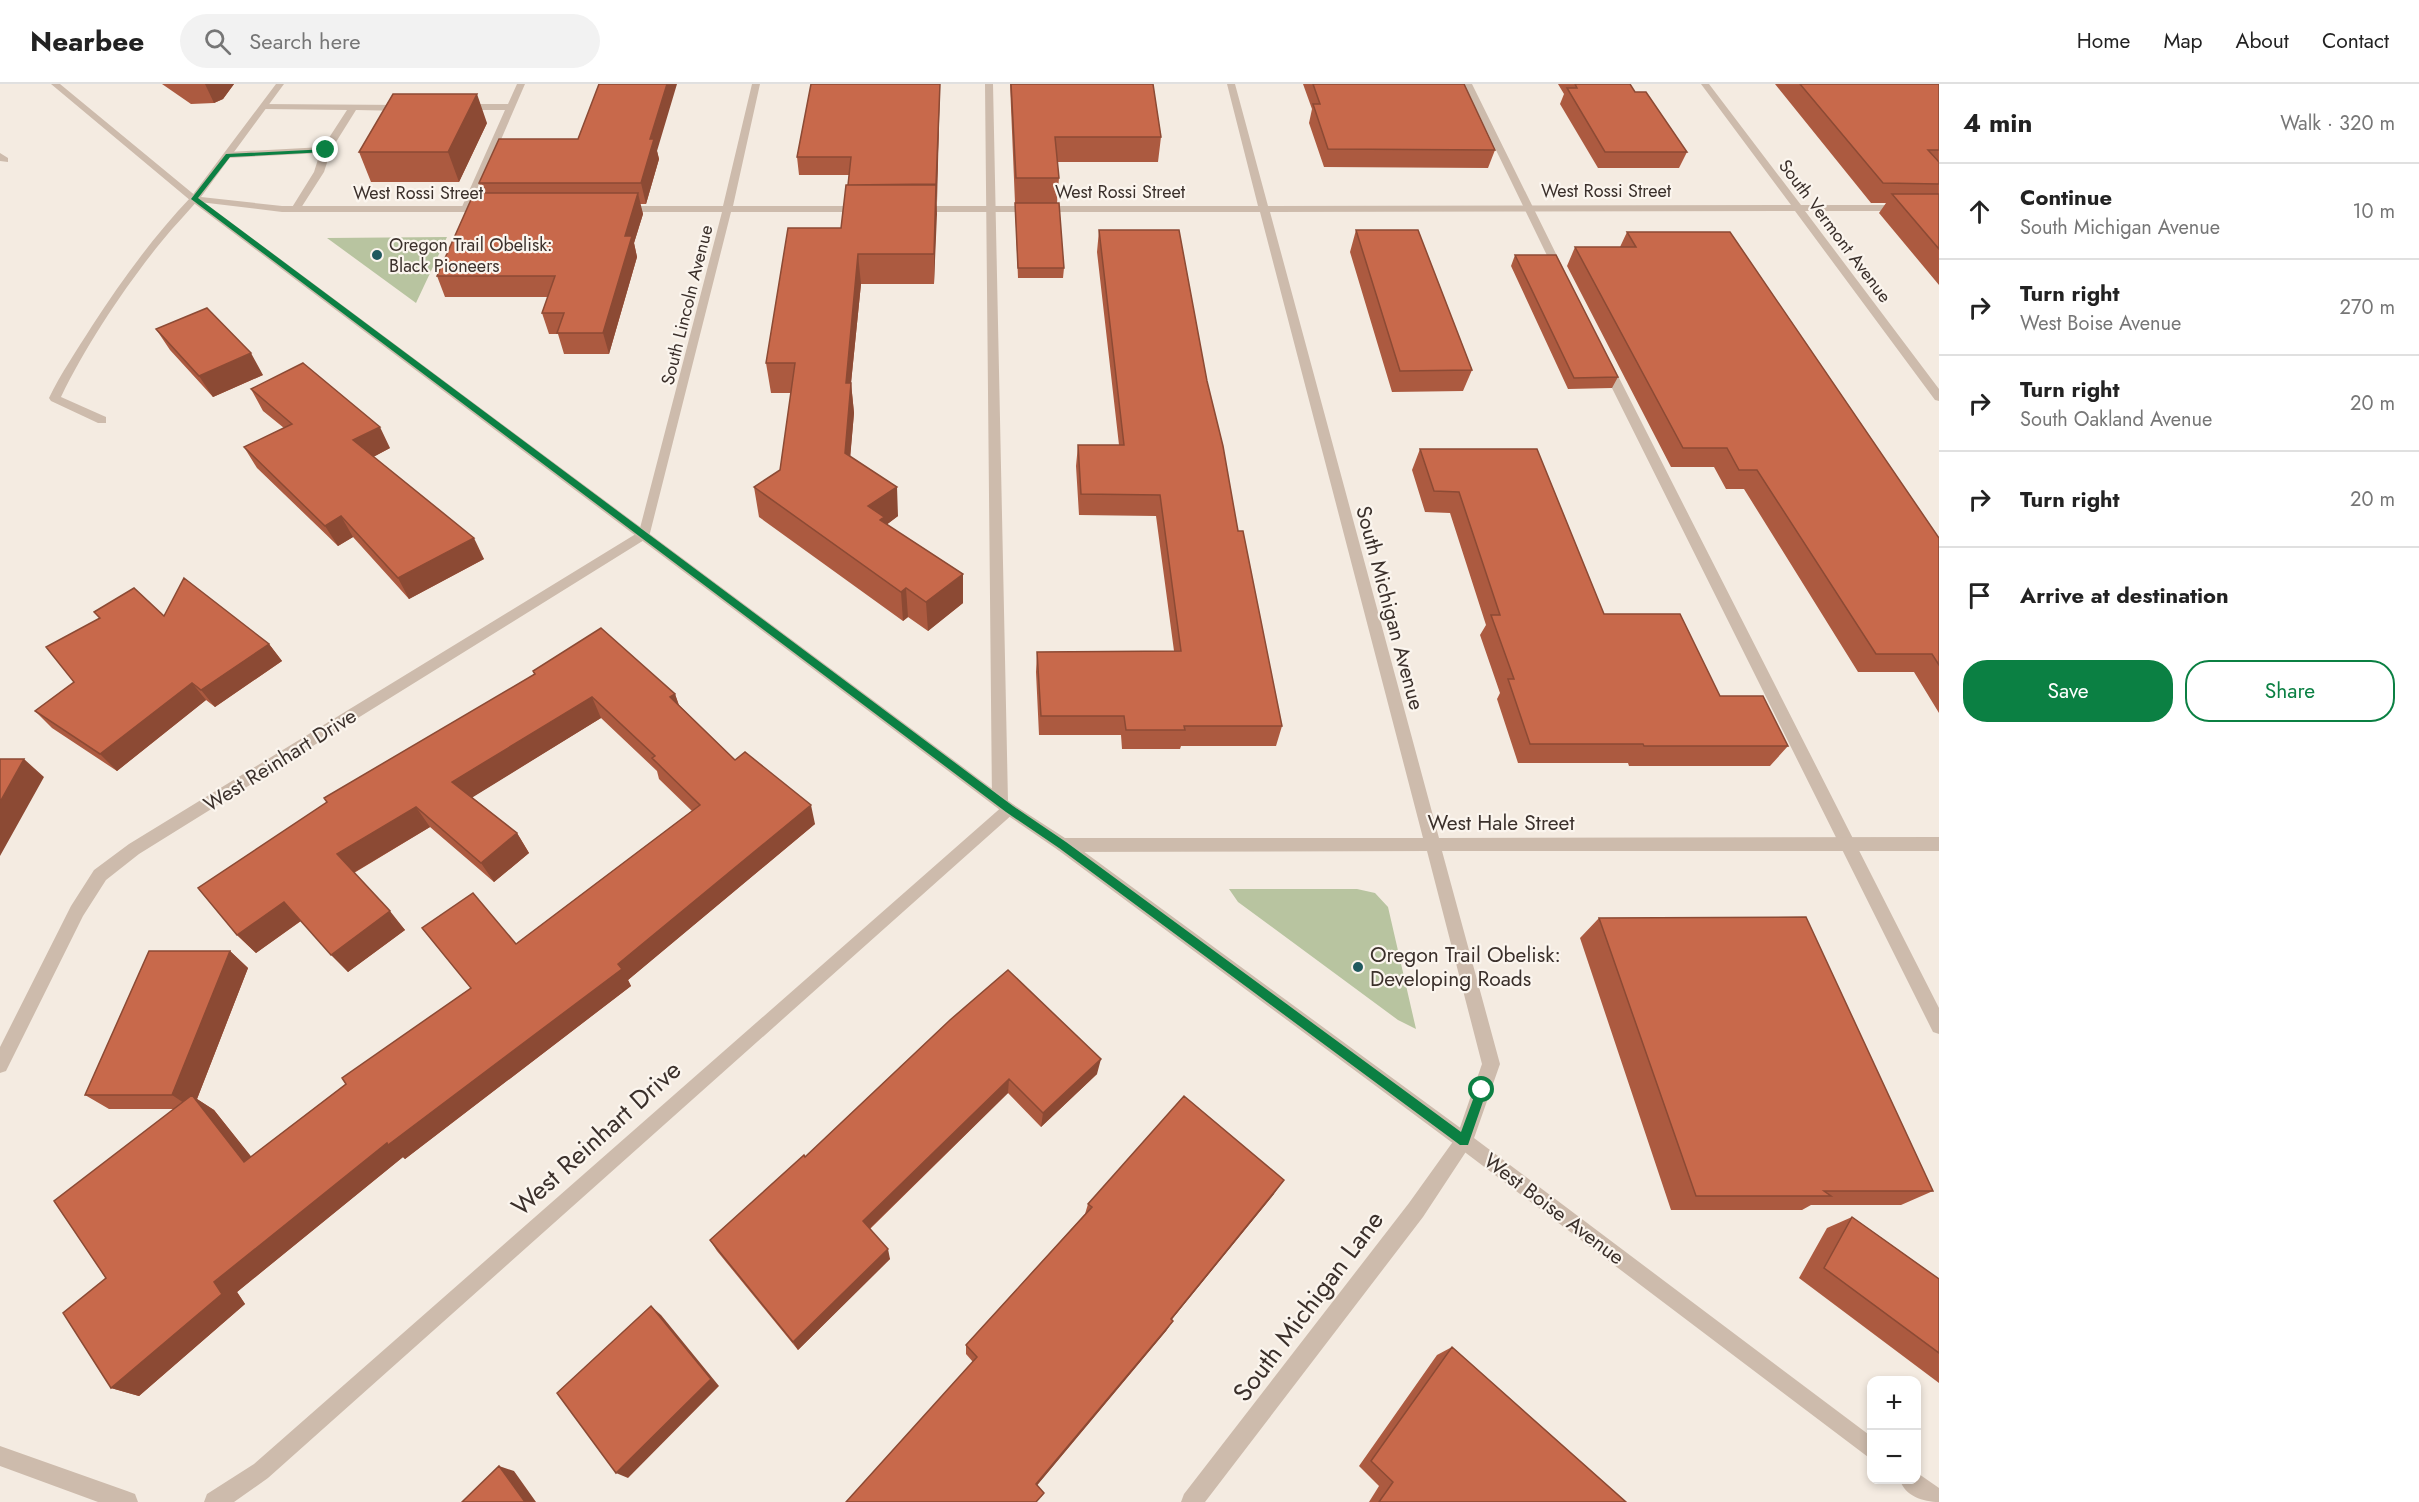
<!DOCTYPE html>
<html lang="en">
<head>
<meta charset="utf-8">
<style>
  body { margin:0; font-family:Jost,sans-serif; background:#f2f2f2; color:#222 }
  .controls { position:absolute; right:18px; bottom:18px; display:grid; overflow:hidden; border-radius:12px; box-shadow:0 3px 9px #0003 }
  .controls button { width:54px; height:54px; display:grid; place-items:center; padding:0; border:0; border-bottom:2px solid #e0e0e0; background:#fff; color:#222; font:30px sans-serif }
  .stop { position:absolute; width:18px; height:18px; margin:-14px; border:4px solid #0b8043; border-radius:50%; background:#fff }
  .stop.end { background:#0b8043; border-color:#fff; box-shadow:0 2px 6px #0008 }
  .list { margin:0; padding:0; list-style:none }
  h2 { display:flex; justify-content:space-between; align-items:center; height:78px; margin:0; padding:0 24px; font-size:26px }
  h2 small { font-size:20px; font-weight:400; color:#767676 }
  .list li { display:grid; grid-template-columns:39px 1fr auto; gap:18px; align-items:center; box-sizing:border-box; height:96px; padding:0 24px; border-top:2px solid #e0e0e0 }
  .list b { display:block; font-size:22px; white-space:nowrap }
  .list p { margin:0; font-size:20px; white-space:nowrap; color:#767676 }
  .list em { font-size:20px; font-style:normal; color:#767676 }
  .actions { display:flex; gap:12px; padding:18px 24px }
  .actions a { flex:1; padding:14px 0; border:2px solid #0b8043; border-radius:24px; text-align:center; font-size:21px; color:#0b8043 }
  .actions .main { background:#0b8043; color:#fff }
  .icon { flex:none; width:33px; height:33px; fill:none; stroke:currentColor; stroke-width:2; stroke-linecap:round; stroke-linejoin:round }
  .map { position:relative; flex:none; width:1939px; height:1418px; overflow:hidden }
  header { display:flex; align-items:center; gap:36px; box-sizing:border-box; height:84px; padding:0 30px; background:#fff; border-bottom:2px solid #e0e0e0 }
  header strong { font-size:28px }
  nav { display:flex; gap:33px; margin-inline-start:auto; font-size:21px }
  .search { width:420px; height:54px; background:#f2f2f2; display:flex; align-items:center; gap:15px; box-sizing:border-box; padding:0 21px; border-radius:33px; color:#767676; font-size:22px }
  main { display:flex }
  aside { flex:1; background:#fff }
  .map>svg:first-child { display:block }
</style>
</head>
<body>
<header>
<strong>Nearbee</strong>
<div class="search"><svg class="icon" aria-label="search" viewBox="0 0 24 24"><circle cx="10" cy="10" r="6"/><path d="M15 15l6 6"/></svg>Search here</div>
<nav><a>Home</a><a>Map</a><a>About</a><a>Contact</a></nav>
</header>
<main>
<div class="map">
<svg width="1939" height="1418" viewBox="0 0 1939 1418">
  <rect width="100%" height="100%" fill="#f4ebe1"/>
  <path fill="#b8c4a0" d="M447,153L416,219L327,154Z
    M1229,805H1357L1375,809L1388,823L1416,945L1398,936L1238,818Z"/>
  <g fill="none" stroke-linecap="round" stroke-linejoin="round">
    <path fill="#cdbbac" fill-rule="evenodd" d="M517,0H525L471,125L463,127L461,125L505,26H462L458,23L462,20H508Z
      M985,0H993L1008,718L1005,722H995L992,718Z
      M1464,0H1472L1565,188L1564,190L1555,188Z
      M261,20L405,21L409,24L405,27L356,26L331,66L324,88L299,127L296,128L291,125L314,88L320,69L228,74L223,71L228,68L323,63L347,26L264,25L261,24Z
      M0,69L8,74V78L0,77Z
      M191,113L199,115C187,129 174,142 162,157C126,201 86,261 61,313L106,333V339H98L51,317L49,314C61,289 77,266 92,242C122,196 153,153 191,113Z
      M1606,277L1612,280L1939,924V950L1933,948L1600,280Z"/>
    <path fill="#cdbbac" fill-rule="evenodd" d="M276,0H284L201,113L282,122H488L493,125L488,128H282L191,117V113Z
      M752,0H760L733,122H863L868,125L863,128H731L649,453L139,770L106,796L83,832L6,987L0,989V963L71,822L94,786L129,760L639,448L722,128H623L618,125L623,122H723Z
      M1227,0H1235L1268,122L1791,121L1701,0H1709L1801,121H1939V127H1805L1939,305V317L1935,316L1795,127L1270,128L1439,754L1939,753V767H1442L1500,980L1473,1057L1423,1133L1205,1418H1181L1184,1410L1409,1119L1457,1052L1482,980L1427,767L1063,768L1058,766L1055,761L1058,756L1063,754H1423L1260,128H917L912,125L917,122H1258Z
      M1009,719L1014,721L1017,725L1014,729L268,1394L234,1418H204L207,1410L254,1380L1004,721Z
      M0,1362L127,1407L135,1410L138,1418H98L0,1382Z"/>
    <path fill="#cdbbac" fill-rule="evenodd" d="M51,0H60L197,113L1014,721L1068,756L1470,1051L1872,1353V1376L1458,1063L1058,766L1004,729L191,117Z
      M1916,1388L1939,1404V1418C1923,1418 1905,1412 1900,1396H1916Z"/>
  </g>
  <path fill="#ac5a40" d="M162,0H234L223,15L214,19L191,20Z
    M811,0H940L934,200H861L851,299L854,329L850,373L898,432L887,440L963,519L928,547L908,533L903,537L759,433L754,403L780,386L791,309H771L766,279L841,144L848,101L849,91H799L797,73Z
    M1010,0H1153L1161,53L1158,78H1057L1059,94L1057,119L1064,184L1063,194H1018L1015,119Z
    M1303,0H1464L1495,66L1488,84L1324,83L1309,39L1312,25Z
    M1558,0H1630L1635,8L1687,68L1679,84H1598L1560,20L1564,10Z
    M1775,0H1939V201L1879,129L1886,119H1871Z
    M487,39L459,98H371L359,68Z
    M657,67L659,75L646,120H640L643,130L634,159L637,173L609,270H564L558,250H549L542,229L548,213H445L437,192L483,109L479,99Z
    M1099,146L1207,297L1238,447L1282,642L1276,662H1181L1180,665H1122L1121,651H1039L1036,588L1037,568L1174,567L1156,432L1079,431L1076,382L1078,361H1119L1097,168Z
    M1356,146L1472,286L1463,307L1392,308L1350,168Z
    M1627,148L1939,454V629L1914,588H1858L1744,405H1726L1714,383H1671L1567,182L1575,163H1620Z
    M1515,171L1618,293L1612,304L1568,305L1511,182Z
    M156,245L263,291L213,313L170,266Z
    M251,305L390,364L373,373L484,475L409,515L353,453L338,462L257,384L244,363L284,344L263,327Z
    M1420,365L1604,530L1720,612L1788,662L1770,682H1629L1628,679H1518L1497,615L1500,609L1480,551L1486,541L1450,429L1425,428L1412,386Z
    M94,528L164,532L269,560L282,577L215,623L206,616L117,687L52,644L35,627L74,598L99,534Z
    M533,587L675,610L679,621L735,676L815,740L628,896L631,902L405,1075L403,1073L237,1208L245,1220L139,1312L111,1304L106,1194L174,1025H109L85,1011L230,867L248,884L197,1015L214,1026L251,1073L471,904L516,860L692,727L659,695L657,687L601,634L472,713L517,749L529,769L494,798L430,743L354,789L405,846L348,888L301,837L256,869L237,851L534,590Z
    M1599,834L1933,1107L1901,1121H1811L1802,1126H1671L1580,854Z
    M950,936L1097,990L1041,1043L1008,1009L870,1145L890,1175L798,1266L717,1167L710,1156L805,1073Z
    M1274,1110L1172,1235L1173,1237L1166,1247L1037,1401L1044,1409L1041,1413L973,1278L966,1270V1261L1085,1130L1088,1120Z
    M1852,1133L1939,1195V1299L1799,1194L1827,1144Z
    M1452,1263L1626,1418H1369L1379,1402L1359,1382L1437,1271Z"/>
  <path fill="#8c4a34" d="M205,0H234L223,15L214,19Z
    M667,0H677L657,67L659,75L646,120L641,99L650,55Z
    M940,0L937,119L936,101Z
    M477,10L487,39L459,98L448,68Z
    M936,100L937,130L934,200V170Z
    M638,109L643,130L634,159L637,173L609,270L603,249L625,152Z
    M858,170L861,200L851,299L854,329L848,399L845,369L846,299Z
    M251,269L263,291L213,313L199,292Z
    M380,343L390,364L364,378L353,356Z
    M897,403L898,432L885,442L868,422Z
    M341,432L353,453L338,462L325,442Z
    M474,454L484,475L409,515L398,494Z
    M963,490V519L928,547L926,518Z
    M906,504L908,533L903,537L901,508Z
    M269,560L282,577L215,623L201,606Z
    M192,599L206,616L117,687L100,670Z
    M675,610L682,631L670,613Z
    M592,613L601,634L465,718L452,698Z
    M24,675L44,693L0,772V718Z
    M811,721L815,740L628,896L631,902L405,1075L403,1073L237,1208L245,1220L139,1312L111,1304L214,1198L387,1059L618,880Z
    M416,723L430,743L353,789L337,770Z
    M517,749L529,769L494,798L481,779Z
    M284,818L302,836L256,869L237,851Z
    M390,827L405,846L348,888L331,871Z
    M230,867L248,884L197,1015L214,1026L266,1091L244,1078L193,1025L172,1011Z
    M1101,975L1097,990L1041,1043L1043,1029Z
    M1009,995L1008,1009L866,1148L863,1137Z
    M1284,1096L1274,1110L1164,1245L1171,1235Z
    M888,1165L890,1175L798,1266L793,1258Z
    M651,1222L661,1231L719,1302L628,1394L616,1389Z
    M1173,1237L1166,1247L1034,1405L1036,1400Z
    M499,1382L514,1387L536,1418H525Z"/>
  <path fill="#c8694b" stroke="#8c4a34" stroke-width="1.5" d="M599,0H667L650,55H654L641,99H479L499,55H578Z
    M811,0H940L936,101H848L851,73H797Z
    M1011,0H1153L1161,53H1055L1059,94H1016Z
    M1313,0H1464L1495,66L1328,65L1313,20H1320Z
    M1575,0H1630L1635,8H1646L1687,68H1605L1567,4H1577Z
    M1800,0H1939V66H1928L1939,78V100L1883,99Z
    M393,10H477L448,68H359Z
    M936,100L934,170H858L846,299H851L845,369L897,403L868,422L884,433L880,436L963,490L926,518L906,504L901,508L754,403L780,386L795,279H766L788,144H841L846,101Z
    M474,109H638L625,152H632L603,249H557L564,229H542L555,192H437Z
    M1892,110H1939V165Z
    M1015,119H1059L1064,184H1018Z
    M1099,146H1179L1207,297L1223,362L1238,447H1243L1282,642H1184L1185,646H1126L1124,632H1041L1037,568L1181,567L1160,411L1081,410L1078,361H1124Z
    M1356,146H1418L1472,286L1400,287Z
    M1627,148H1730L1939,454V581L1932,570H1876L1757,386H1739L1727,364H1683L1575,163H1636Z
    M1515,171H1556L1618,293L1574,294Z
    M207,224L251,269L199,292L156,245Z
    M303,279L380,343L353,356L474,454L398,494L341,432L325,442L244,363L292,340L251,305Z
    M1420,365H1537L1604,530H1680L1720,612H1763L1788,662H1644L1643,660H1530L1508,595H1514L1491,531H1500L1459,408L1434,407Z
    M184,494L269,560L201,606L192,599L100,670L35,627L74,598L46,563L100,534L94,528L134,504L164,532Z
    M601,544L675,610L670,613L735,676L745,668L811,721L618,880L622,885L388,1061L387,1059L214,1198L222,1210L111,1304L63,1229L106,1194L54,1117L192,1011L244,1078L346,1000L342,994L471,904L422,844L473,809L516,860L700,721L652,674L655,672L592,613L452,698L517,749L481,779L416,723L337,770L390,827L331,871L284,818L237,851L198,804L327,718L324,714L535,590L533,587Z
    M0,675H24L0,718Z
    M1806,833L1933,1107H1824L1831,1112H1696L1599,834Z
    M149,867H230L172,1011H85Z
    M1008,886L1101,975L1043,1029L1009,995L863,1137L888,1165L793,1258L710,1156L804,1071L805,1073L950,936Z
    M1184,1012L1284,1096L1171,1235L1173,1237L1036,1400L1044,1409L1036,1418H846L977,1273L966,1261L1092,1123L1088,1120Z
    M1852,1133L1939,1195V1269L1824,1184Z
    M651,1222L711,1295L616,1389L557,1309Z
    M1452,1263L1626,1418H1379L1393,1398L1371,1377Z
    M499,1382L525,1418H462Z"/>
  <path fill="#0b8043" d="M328,65L326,68L230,73L198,114L1013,722L1066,758L1461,1048L1478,1002H1486L1487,1006L1468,1061H1460L1059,764L1006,728L191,115L226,70Z"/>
  <g fill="#1f5a5e" stroke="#fbf5ee" stroke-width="2">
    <circle cx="377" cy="171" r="6"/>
    <circle cx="1358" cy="883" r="6"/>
  </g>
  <g text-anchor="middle" stroke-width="4.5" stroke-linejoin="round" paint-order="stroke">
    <g font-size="18" fill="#3b302b" stroke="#fbf5ee">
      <text x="1606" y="113">West Rossi Street</text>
      <text x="1120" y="114">West Rossi Street</text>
      <text x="418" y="115">West Rossi Street</text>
      <text transform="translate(1835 147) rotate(53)" y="6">South Vermont Avenue</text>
      <text transform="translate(687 221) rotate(-76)" y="6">South Lincoln Avenue</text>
    </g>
    <g font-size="18" fill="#3b302b" stroke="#fbf5ee" text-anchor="start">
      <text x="389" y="167">Oregon Trail Obelisk:<tspan x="389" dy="21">Black Pioneers</tspan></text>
    </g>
    <g font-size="21" fill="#3b302b" stroke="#fbf5ee">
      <text transform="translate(1390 524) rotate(75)" y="7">South Michigan Avenue</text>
      <text transform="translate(280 676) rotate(-32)" y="7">West Reinhart Drive</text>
      <text x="1501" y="746">West Hale Street</text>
      <text transform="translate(1554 1125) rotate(37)" y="7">West Boise Avenue</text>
    </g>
    <g font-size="21" fill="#3b302b" stroke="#fbf5ee" text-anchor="start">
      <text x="1370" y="878">Oregon Trail Obelisk:<tspan x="1370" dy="24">Developing Roads</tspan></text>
    </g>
    <g font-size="26" fill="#3b302b" stroke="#fbf5ee">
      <text transform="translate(596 1054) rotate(-42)" y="9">West Reinhart Drive</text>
      <text transform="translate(1308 1222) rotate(-53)" y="9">South Michigan Lane</text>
    </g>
  </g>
</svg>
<div class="controls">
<button>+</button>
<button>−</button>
</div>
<div class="stop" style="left:1482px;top:1006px"></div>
<div class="stop end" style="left:326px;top:66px"></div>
</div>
<aside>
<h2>4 min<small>Walk · 320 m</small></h2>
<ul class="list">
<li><svg class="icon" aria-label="ahead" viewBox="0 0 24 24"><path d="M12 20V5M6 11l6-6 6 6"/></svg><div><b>Continue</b><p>South Michigan Avenue</p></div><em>10 m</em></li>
<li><svg class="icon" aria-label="right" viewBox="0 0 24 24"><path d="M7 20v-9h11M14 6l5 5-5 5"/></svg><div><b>Turn right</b><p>West Boise Avenue</p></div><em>270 m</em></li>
<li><svg class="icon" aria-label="right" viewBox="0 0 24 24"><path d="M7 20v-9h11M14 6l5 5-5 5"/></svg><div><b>Turn right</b><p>South Oakland Avenue</p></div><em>20 m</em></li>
<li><svg class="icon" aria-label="right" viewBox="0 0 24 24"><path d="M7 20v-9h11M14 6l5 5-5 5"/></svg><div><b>Turn right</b></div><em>20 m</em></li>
<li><svg class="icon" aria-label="arrive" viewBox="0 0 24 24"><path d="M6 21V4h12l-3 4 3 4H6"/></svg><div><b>Arrive at destination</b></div></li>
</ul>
<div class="actions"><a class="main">Save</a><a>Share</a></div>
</aside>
</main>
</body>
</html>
